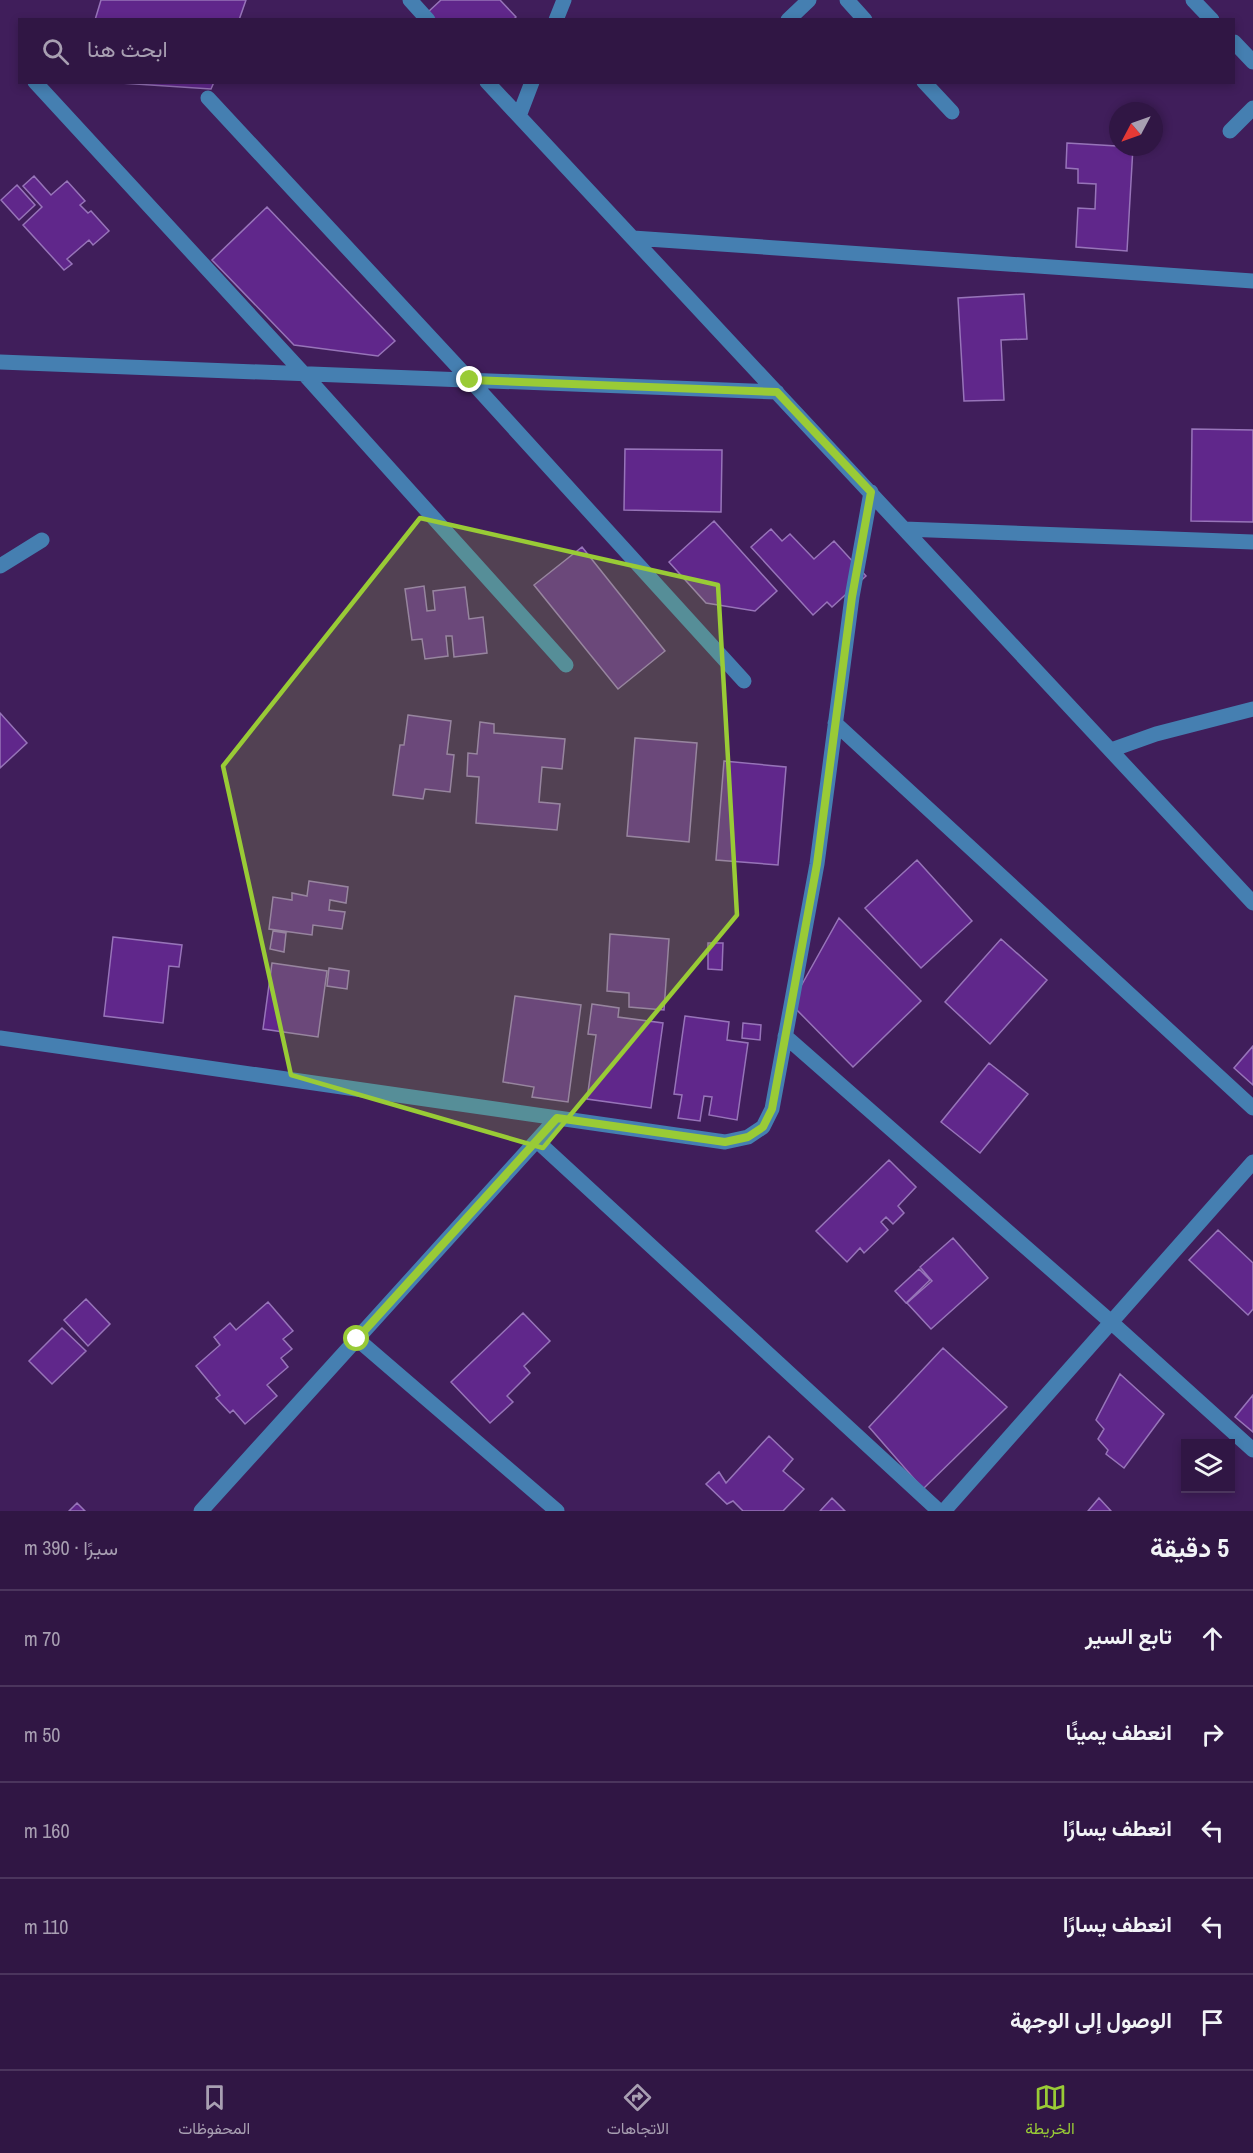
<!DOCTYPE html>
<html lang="ar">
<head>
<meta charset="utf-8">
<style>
  body { margin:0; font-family:"Archivo Narrow",Vazirmatn,sans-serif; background:#3c234f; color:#f1f3f6; direction:rtl }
  .controls { position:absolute; right:18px; bottom:18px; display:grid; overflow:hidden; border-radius:0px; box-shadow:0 3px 9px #0003 }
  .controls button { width:54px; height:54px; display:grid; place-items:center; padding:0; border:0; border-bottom:2px solid #4b355d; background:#301644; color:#f1f3f6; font:30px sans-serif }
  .compass { position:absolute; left:1109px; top:102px; width:54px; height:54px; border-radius:50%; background:#301644; box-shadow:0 3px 9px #0003; rotate:229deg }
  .stop { position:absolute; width:18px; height:18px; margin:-14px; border:4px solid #99cb36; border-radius:50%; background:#fff }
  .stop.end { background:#99cb36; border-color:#fff; box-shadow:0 2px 6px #0008 }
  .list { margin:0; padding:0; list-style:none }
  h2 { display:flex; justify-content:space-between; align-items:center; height:78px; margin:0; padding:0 24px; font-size:26px }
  h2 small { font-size:20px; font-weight:400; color:#a89fb2 }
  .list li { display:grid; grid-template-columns:39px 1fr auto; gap:18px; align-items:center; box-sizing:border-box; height:96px; padding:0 24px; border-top:2px solid #4b355d }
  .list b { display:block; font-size:22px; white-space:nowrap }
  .list em { font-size:20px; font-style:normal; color:#a89fb2 }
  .icon { flex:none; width:33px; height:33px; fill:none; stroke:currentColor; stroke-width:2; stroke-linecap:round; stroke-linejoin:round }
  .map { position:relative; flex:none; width:1253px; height:1511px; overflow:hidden; direction:ltr }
  .search { position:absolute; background:#301644; box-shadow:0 3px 9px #0003; left:18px; right:18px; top:18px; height:66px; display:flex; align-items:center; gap:15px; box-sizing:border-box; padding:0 21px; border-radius:0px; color:#a89fb2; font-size:22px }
  .sheet { height:558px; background:#301644 }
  nav { display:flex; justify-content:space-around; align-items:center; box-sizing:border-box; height:84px; border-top:2px solid #4b355d; background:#301644; font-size:16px; color:#a89fb2 }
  nav a { display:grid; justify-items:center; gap:3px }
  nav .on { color:#99cb36 }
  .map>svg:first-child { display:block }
</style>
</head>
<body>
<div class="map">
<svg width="1253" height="1511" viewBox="0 0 1253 1511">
  <rect width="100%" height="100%" fill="#401e5b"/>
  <path fill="#60278b" stroke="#9774b9" stroke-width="1.5" d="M101,0H246L239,20H95Z
    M441,0H500L516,17L513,20H435L428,12Z
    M105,82H214L211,89Z
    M1067,143L1133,147L1127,251L1076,247L1078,208L1095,209L1096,184L1078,183V169L1066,168Z
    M34,176L51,195L67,181L85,201L80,205L88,213L91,211L109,231L93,245L89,240L67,259L72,264L64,270L23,225L42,207L23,186Z
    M17,185L35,205L19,220L1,200Z
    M267,207L395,341L378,356L294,345L212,260Z
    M1024,294L1027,339L1001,340L1004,400L964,401L958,298Z
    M1192,429L1253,430V522L1191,521Z
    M625,449L722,450L721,512L624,510Z
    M714,521L777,591L755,611L706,603L669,562Z
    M771,529L782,541L790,534L814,559L834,541L866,576L832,607L827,602L813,615L751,547Z
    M582,547L665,651L618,689L534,585Z
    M424,586L427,611L435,610L433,591L465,587L469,619L483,617L487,653L454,657L452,636H446L448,656L425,659L422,639L412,640L405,589Z
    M0,713L27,743L0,768Z
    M408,715L451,721L447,754L454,755L450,792L425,789L423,799L393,795L400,745H404Z
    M480,722L494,724V733L565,739L562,769L542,767L539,802L560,804L557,830L476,823L479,777L467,776L468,753L477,754Z
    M635,738L697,743L689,842L627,836Z
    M724,761L786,767L778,865L716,860Z
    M917,860L972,921L921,968L865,908Z
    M309,881L348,887L346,903L330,900L329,910L345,912L342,929L313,925L312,935L269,929L273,897L292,900V893L307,896Z
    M839,918L921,1001L853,1067L791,1004Z
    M273,931L286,933L284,952L270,949Z
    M610,934L669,939L664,1010L629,1007V993L607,991Z
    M113,937L182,945L179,967L169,966L163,1023L104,1016Z
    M1001,939L1047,980L990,1044L945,1002Z
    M708,943H723L722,970L708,969Z
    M272,963L327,971L318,1037L263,1029Z
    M329,968L349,971L347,989L327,986Z
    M515,996L581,1005L568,1102L532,1097L534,1087L503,1082Z
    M592,1004L619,1008L618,1017L663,1023L651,1108L587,1099L596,1035L588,1034Z
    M685,1016L729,1022L727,1040L748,1043L737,1120L709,1115L712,1097L704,1096L700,1121L678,1118L682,1095L674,1094Z
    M743,1023L761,1025L760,1040L742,1038Z
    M1253,1046V1085L1234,1068Z
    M989,1063L1028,1094L980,1153L941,1122Z
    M889,1160L916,1187L898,1206L904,1213L893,1224L886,1217L881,1222L888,1230L864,1253L860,1248L847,1262L816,1231Z
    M1218,1230L1253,1263V1309L1248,1315L1189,1260Z
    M953,1238L988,1278L931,1329L907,1303L932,1281L920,1267Z
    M919,1269L930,1280L906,1303L895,1291Z
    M86,1299L110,1324L88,1346L64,1320Z
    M268,1302L293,1331L283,1339L292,1349L281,1358L288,1367L267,1385L277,1396L245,1424L233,1410L230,1413L216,1398L220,1395L196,1366L220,1345L214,1337L230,1323L236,1330Z
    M523,1313L550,1341L524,1366L530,1373L507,1396L513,1402L490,1423L451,1382Z
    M62,1328L86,1351L52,1384L29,1361Z
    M943,1348L1007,1407L923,1489L869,1427Z
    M1120,1374L1164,1414L1124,1468L1106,1454L1108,1450L1098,1439L1104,1429L1096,1420Z
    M1253,1395V1432L1235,1417Z
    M769,1436L793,1459L783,1471L804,1489L783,1511H743L733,1501L727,1504L706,1484L719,1472L726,1483Z
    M832,1498L845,1511H820Z
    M1099,1498L1111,1511H1088Z
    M77,1503L85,1511H69Z"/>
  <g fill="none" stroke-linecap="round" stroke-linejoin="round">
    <path stroke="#457fb1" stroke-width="15" d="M410,0L428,20
      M847,0L865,20
      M1193,0L1212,20
      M556,20L564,0
      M788,20L809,0
      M1234,42L1253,62
      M35,82L304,374L566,665
      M487,82L1253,903
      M924,82L952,112
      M208,98L470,380L744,681
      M519,116L532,82
      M1230,131L1253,108
      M633,238L1253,281
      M0,362L777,392
      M904,529L1253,542
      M0,566L42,540
      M835,723L1253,1108
      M1111,750L1156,734L1253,709
      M785,1036L1111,1322L1253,1450
      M0,1038L725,1142L748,1137L763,1127L772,1109L817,864L852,597L871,492
      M537,1141L939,1511
      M357,1339L557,1511
      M201,1511L557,1118
      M944,1511L1253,1162"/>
  </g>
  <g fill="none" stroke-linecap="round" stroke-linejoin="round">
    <path stroke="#99cb36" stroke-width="8" d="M357,1339L557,1118L725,1142L748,1137L763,1127L772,1109L817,864L852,597L871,492L777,392L470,380"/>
  </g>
  <path fill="#99cb36" fill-opacity="0.2" stroke="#99cb36" stroke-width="4.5" stroke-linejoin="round" d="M420,518L718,585L737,915L543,1148L291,1075L223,766Z"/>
</svg>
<div class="controls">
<button><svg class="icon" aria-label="layers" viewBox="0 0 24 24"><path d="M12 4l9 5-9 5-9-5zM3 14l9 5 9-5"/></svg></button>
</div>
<svg class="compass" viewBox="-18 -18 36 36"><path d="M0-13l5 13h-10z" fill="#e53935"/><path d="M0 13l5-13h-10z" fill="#a89fb2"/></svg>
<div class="stop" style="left:357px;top:1339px"></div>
<div class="stop end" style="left:470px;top:380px"></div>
<div class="search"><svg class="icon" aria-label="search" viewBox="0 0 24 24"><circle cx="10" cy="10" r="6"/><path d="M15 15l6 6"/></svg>ابحث هنا</div>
</div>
<section class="sheet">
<h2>5 دقيقة<small>سيرًا · 390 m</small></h2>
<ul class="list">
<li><svg class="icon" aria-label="ahead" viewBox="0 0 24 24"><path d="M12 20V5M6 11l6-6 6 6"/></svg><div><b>تابع السير</b></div><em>70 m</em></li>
<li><svg class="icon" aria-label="right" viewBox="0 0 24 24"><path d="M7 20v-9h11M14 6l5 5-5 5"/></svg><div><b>انعطف يمينًا</b></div><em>50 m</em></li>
<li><svg class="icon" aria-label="left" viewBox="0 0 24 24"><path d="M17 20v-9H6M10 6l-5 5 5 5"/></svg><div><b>انعطف يسارًا</b></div><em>160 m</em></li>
<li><svg class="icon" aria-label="left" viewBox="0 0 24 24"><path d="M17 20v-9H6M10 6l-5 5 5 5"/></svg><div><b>انعطف يسارًا</b></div><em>110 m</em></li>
<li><svg class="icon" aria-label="arrive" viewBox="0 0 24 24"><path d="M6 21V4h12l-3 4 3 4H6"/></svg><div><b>الوصول إلى الوجهة</b></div></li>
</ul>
</section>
<nav>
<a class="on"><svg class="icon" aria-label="map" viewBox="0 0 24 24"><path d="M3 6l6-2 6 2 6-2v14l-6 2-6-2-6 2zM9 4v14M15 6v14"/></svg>الخريطة</a>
<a><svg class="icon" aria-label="directions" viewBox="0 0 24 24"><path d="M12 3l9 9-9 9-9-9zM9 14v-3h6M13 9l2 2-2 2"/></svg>الاتجاهات</a>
<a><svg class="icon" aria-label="saved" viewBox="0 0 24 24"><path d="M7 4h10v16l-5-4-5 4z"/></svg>المحفوظات</a>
</nav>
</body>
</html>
